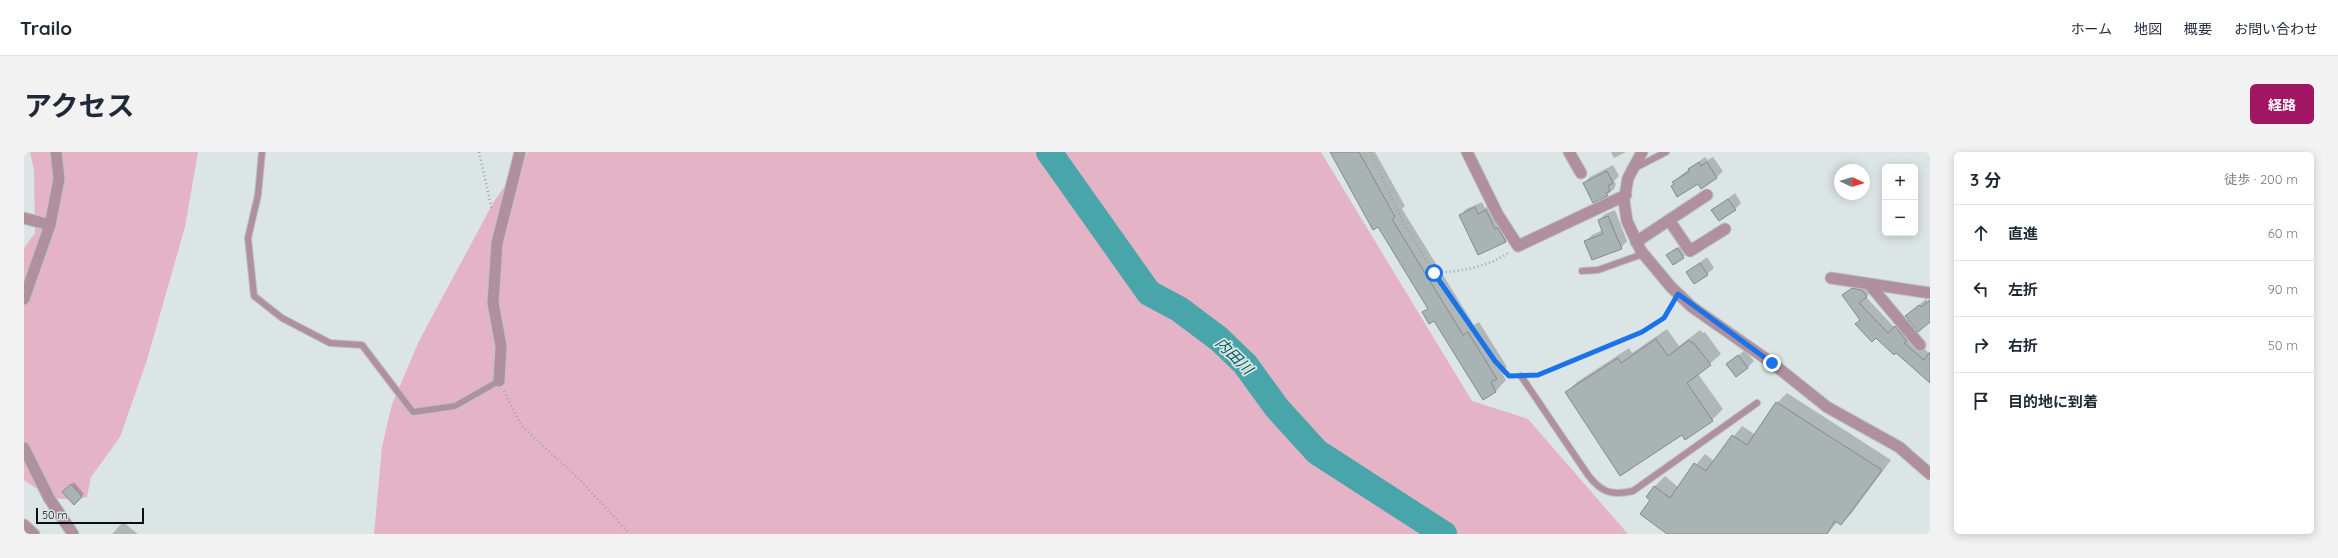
<!DOCTYPE html>
<html lang="ja">
<head>
<meta charset="utf-8">
<style>
  body { margin:0; font-family:Quicksand,"Noto Sans JP",sans-serif; background:#f2f2f3; color:#1f2937 }
  .controls { position:absolute; right:12px; top:12px; display:grid; overflow:hidden; border-radius:6px; box-shadow:0 2px 10px #0003 }
  .controls button { width:36px; height:36px; display:grid; place-items:center; padding:0; border:0; border-bottom:1px solid #e0e1e3; background:#fff; color:#1f2937; font:20px sans-serif }
  .compass { position:absolute; left:1810px; top:12px; width:36px; height:36px; border-radius:50%; background:#fff; box-shadow:0 2px 10px #0003; rotate:94deg }
  .scale { position:absolute; left:12px; bottom:10px; width:108px; box-sizing:border-box; padding-left:4px; border:2px solid #0b0f0f; border-top:0; font-size:11px; line-height:14px; white-space:nowrap; color:#0b0f0f; -webkit-text-stroke:3px #dce5e5; paint-order:stroke }
  .stop { position:absolute; width:12px; height:12px; margin:-9px; border:3px solid #1a73e8; border-radius:50%; background:#fff }
  .stop.end { background:#1a73e8; border-color:#fff; box-shadow:0 1px 4px #0008 }
  .list { margin:0; padding:0; list-style:none }
  h2 { display:flex; justify-content:space-between; align-items:center; height:52px; margin:0; padding:0 16px; font-size:17px }
  h2 small { font-size:13px; font-weight:400; color:#747a83 }
  .list li { display:grid; grid-template-columns:26px 1fr auto; gap:12px; align-items:center; box-sizing:border-box; height:56px; padding:0 16px; border-top:1px solid #e0e1e3 }
  .list b { display:block; font-size:15px; white-space:nowrap }
  .list em { font-size:13px; font-style:normal; color:#747a83 }
  .icon { flex:none; width:22px; height:22px; fill:none; stroke:currentColor; stroke-width:2; stroke-linecap:round; stroke-linejoin:round }
  .map { position:relative; flex:none; width:1906px; height:382px; overflow:hidden; border-radius:6px }
  header { display:flex; align-items:center; gap:24px; box-sizing:border-box; height:56px; padding:0 20px; background:#fff; border-bottom:1px solid #e0e1e3 }
  header strong { font-size:19px }
  nav { display:flex; gap:22px; margin-inline-start:auto; font-size:14px }
  .intro { display:flex; align-items:center; justify-content:space-between; box-sizing:border-box; height:96px; padding:0 24px }
  h1 { margin:0; font-size:28px }
  .button { padding:10px 18px; border-radius:6px; background:#a01662; color:#fff; font-size:14px; font-weight:700 }
  main { display:flex; gap:24px; padding:0 24px }
  aside { flex:1; background:#fff; border-radius:6px; box-shadow:0 2px 10px #0003 }
  .map>svg:first-child { display:block }
</style>
</head>
<body>
<header>
<strong>Trailo</strong>
<nav><a>ホーム</a><a>地図</a><a>概要</a><a>お問い合わせ</a></nav>
</header>
<div class="intro"><h1>アクセス</h1><a class="button">経路</a></div>
<main>
<div class="map">
<svg width="1906" height="382" viewBox="0 0 1906 382">
  <rect width="100%" height="100%" fill="#dce5e5"/>
  <path fill="#e4b4c6" d="M6,0H174L161,75L123,208L96,285L67,325L63,345C34,351 24,345 0,328V96L11,81L10,18Z
    M504,0H1297L1448,249L1504,267L1604,382H350L358,295L368,252L395,189L469,51Z"/>
  <path fill="#0003" d="M1309,0H1351L1381,54L1378,57L1450,173L1455,170L1483,215L1478,220L1482,228L1472,239L1459,247L1410,168L1400,160L1404,156Z
    M1587,0H1602L1590,6Z
    M1681,5L1684,8L1689,5L1699,19L1692,26L1675,31L1650,32V30L1656,24Z
    M1589,13L1595,24L1590,29L1592,32L1590,37L1583,43L1569,50L1560,31L1566,25Z
    M1711,41L1717,51L1711,57L1689,58Z
    M1458,50L1461,56L1468,52L1488,83L1482,89L1454,102L1436,64L1442,57Z
    M1591,58L1603,89L1597,96L1562,89L1568,83L1579,78L1575,68L1581,62Z
    M1656,94L1662,102L1659,105L1647,100Z
    M1683,105L1690,116L1683,122L1663,120Z
    M1835,130L1849,138L1842,145L1871,176L1878,169L1886,184L1906,202V225L1838,168L1820,143Z
    M1902,147L1904,150L1906,148V168L1889,158Z
    M1643,177L1655,194L1676,178L1679,181L1681,180L1697,202L1674,222L1699,257L1688,268L1659,282L1542,241L1553,230L1605,196L1608,201Z
    M1721,198L1730,209L1723,216L1703,212Z
    M1763,241L1867,308L1827,362L1817,372L1813,370L1803,382H1644L1627,348L1623,344L1631,334L1641,324L1654,335L1681,302L1690,309L1718,274L1732,283L1753,251Z
    M50,330L60,342L50,352L39,340Z
    M99,370L114,382H88Z"/>
  <g fill="none" stroke-linecap="round" stroke-linejoin="round">
    <path stroke="#48a6ab" stroke-width="26" d="M1025,0L1125,141L1155,157L1195,187L1221,212L1253,256L1293,300L1420,382"/>
  </g>
  <path fill="#aab3b3" stroke="#838c8c" d="M1306,0H1335L1371,65L1368,67L1439,183L1444,180L1473,227L1467,230L1472,240L1459,248L1410,169L1405,172L1398,160L1404,157L1354,75L1349,78Z
    M1675,10L1677,14L1683,10L1693,26L1677,37L1674,32L1653,45L1647,34L1650,32L1648,30L1666,19L1664,17Z
    M1583,19L1589,31L1584,34L1586,39L1582,41L1584,44L1569,51L1559,31Z
    M1704,47L1712,58L1695,69L1687,58Z
    M1451,55L1454,62L1462,58L1471,77L1474,76L1482,90L1454,103L1435,63Z
    M1584,64L1598,97L1568,108L1560,89L1579,82L1574,68Z
    M1653,96L1660,106L1649,113L1642,103Z
    M1676,111L1684,123L1670,132L1662,120Z
    M1828,136L1838,138L1843,145L1835,151L1864,181L1871,174L1883,189L1880,191L1900,208L1906,200V231L1872,201L1870,203L1852,186L1848,190L1831,172L1836,168L1818,143Z
    M1906,148V170L1894,180L1881,164L1895,153L1897,155Z
    M1632,187L1644,204L1665,188L1668,191L1669,190L1687,213L1663,231L1689,269L1661,288L1658,283L1596,324L1541,240L1594,206L1597,211Z
    M1714,203L1724,216L1712,225L1702,212Z
    M1752,250L1858,318L1817,373L1811,369L1803,382H1643L1616,362L1626,348L1622,345L1630,334L1646,346L1670,311L1682,319L1708,283L1723,293Z
    M47,332L58,345L50,353L38,340Z"/>
  <g fill="none" stroke-linecap="round" stroke-linejoin="round">
    <defs>
      <path id="service" d="M238,0L234,43L224,86L230,144L258,166L306,191L338,193L389,260L431,254L475,229
        M1611,16L1642,0
        M1558,119L1574,118L1619,102
        M1497,224L1564,323C1577,340 1587,344 1609,339L1733,251"/>
      <path id="minor" d="M1443,0L1474,63L1494,94L1602,43
        M1545,0L1557,21
        M1618,0L1604,26L1600,49L1603,69L1617,99L1647,135L1668,155L1748,211L1803,255L1875,295L1906,322
        M0,66L26,73
        M1645,68L1666,99L1701,77
        M1612,90L1683,43
        M1807,126L1906,141
        M1845,132L1896,193
        M0,147L26,73L35,27L32,0
        M475,229L477,194L469,151L473,91L496,0
        M0,296L25,346L49,382"/>
      <path id="tertiary" d="M0,373L10,382"/>
    </defs>
    <use href="#service" stroke="#bbc3c3" stroke-width="8"/>
    <use href="#minor" stroke="#bbc3c3" stroke-width="13"/>
    <use href="#tertiary" stroke="#bbc3c3" stroke-width="13"/>
    <path stroke="#9da4a4" stroke-width="2.5" stroke-dasharray="1 3" stroke-linecap="butt" d="M455,0L468,58
      M1346,0L1379,70L1411,123L1471,209L1485,224H1488
      M1410,121C1433,120 1464,115 1484,101
      M1509,223H1514L1618,180L1640,166L1648,151
      M480,239L497,273L556,328L606,382"/>
    <use href="#service" stroke="#af909c" stroke-width="6"/>
    <use href="#minor" stroke="#af909c" stroke-width="11"/>
    <use href="#tertiary" stroke="#af909c" stroke-width="11"/>
  </g>
  <g fill="none" stroke-linecap="round" stroke-linejoin="round">
    <path stroke="#1a73e8" stroke-width="5" d="M1410,121L1471,209L1485,224L1514,223L1618,180L1640,166L1654,142L1748,211"/>
  </g>
  <g text-anchor="middle" stroke-width="3.5" stroke-linejoin="round" paint-order="stroke">
    <g font-size="15" font-style="italic" fill="#00575b" stroke="#dce5e5">
      <text transform="translate(1210 204) rotate(45)" y="5">内田川</text>
    </g>
  </g>
</svg>
<div class="controls">
<button>+</button>
<button>−</button>
</div>
<svg class="compass" viewBox="-18 -18 36 36"><path d="M0-13l5 13h-10z" fill="#e53935"/><path d="M0 13l5-13h-10z" fill="#747a83"/></svg>
<div class="scale">50 m</div>
<div class="stop" style="left:1410px;top:121px"></div>
<div class="stop end" style="left:1748px;top:211px"></div>
</div>
<aside>
<h2>3 分<small>徒歩 · 200 m</small></h2>
<ul class="list">
<li><svg class="icon" aria-label="ahead" viewBox="0 0 24 24"><path d="M12 20V5M6 11l6-6 6 6"/></svg><div><b>直進</b></div><em>60 m</em></li>
<li><svg class="icon" aria-label="left" viewBox="0 0 24 24"><path d="M17 20v-9H6M10 6l-5 5 5 5"/></svg><div><b>左折</b></div><em>90 m</em></li>
<li><svg class="icon" aria-label="right" viewBox="0 0 24 24"><path d="M7 20v-9h11M14 6l5 5-5 5"/></svg><div><b>右折</b></div><em>50 m</em></li>
<li><svg class="icon" aria-label="arrive" viewBox="0 0 24 24"><path d="M6 21V4h12l-3 4 3 4H6"/></svg><div><b>目的地に到着</b></div></li>
</ul>
</aside>
</main>
</body>
</html>
